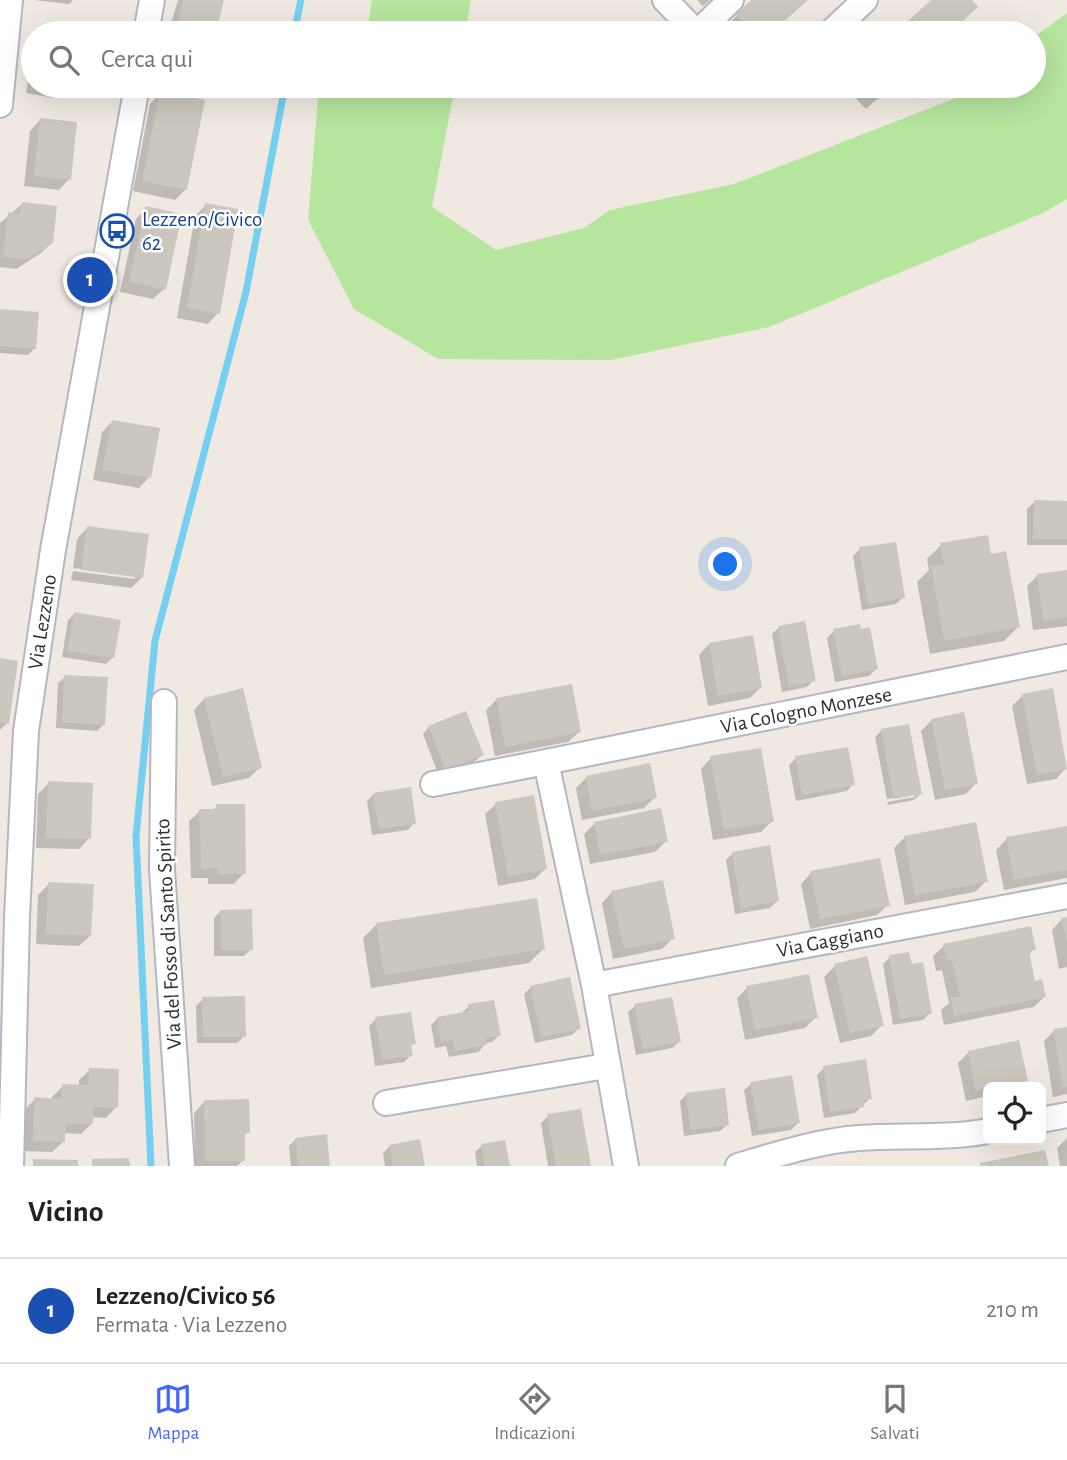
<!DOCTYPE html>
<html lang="it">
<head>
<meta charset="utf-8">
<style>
  body { margin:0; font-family:"Alegreya Sans",sans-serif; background:#f2f2f2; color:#222 }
  .controls { position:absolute; right:21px; bottom:21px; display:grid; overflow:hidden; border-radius:10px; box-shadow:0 7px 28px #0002 }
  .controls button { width:63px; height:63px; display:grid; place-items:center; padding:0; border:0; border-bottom:2px solid #e0e0e0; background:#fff; color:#222; font:35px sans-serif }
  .you { position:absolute; left:726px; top:565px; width:24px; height:24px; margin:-18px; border:5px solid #fff; border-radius:50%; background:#1a73e8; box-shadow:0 0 0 10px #1a73e833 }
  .badge { display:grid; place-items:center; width:46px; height:46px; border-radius:50%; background:#4264fb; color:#fff; font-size:23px; font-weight:700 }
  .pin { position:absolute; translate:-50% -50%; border:4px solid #fff; box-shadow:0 2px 7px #0006 }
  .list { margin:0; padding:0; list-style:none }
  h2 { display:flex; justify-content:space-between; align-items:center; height:91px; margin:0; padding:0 28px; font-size:30px }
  h2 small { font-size:23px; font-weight:400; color:#767676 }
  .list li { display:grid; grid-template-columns:46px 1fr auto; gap:21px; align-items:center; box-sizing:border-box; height:105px; padding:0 28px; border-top:2px solid #e0e0e0 }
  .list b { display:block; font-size:26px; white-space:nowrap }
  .list p { margin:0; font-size:23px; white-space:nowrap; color:#767676 }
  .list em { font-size:23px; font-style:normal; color:#767676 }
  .icon { flex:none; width:38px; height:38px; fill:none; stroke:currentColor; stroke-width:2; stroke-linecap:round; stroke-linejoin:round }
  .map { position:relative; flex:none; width:1067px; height:1166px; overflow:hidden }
  .search { position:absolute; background:#fff; box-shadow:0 7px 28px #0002; left:21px; right:21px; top:21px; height:77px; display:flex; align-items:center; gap:18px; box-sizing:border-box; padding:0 24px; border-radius:38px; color:#767676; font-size:26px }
  .sheet { height:196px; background:#fff }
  nav { display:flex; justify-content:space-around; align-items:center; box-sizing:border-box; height:98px; border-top:2px solid #e0e0e0; background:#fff; font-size:19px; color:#767676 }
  nav a { display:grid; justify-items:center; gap:4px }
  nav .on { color:#4264fb }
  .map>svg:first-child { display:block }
</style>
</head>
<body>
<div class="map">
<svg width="1067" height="1166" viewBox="0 0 1067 1166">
  <rect width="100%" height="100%" fill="#efe9e1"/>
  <path fill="#b6e59e" d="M372,0H471L465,33H362L368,24Z
    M1067,13V199L1045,212L769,327L611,360L438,359L354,309L308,220L318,98L326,86H455L432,207L496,250L584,228L610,210L734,184L987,86H1034V37Z"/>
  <path fill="#0003" d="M34,0H73L69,4Z
    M178,0H223L214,33H168Z
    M697,0H710L703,6Z
    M754,0H806L770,33H733L726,26Z
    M33,50V86H62L61,91L54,98L26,93Z
    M844,86H891L866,109Z
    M161,93L186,189L175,200L133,191L150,104Z
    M40,120L69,179L59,190L24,186L30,131Z
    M22,204L52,242L41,253L16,269L0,267V223Z
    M206,205L218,313L208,324L177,318L195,216Z
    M146,208L164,289L153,299L120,292L136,219Z
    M0,311L35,348L28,355L0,353Z
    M112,422L149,477L139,488L93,480L102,432Z
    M1034,502H1067V545H1027V509Z
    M87,528L142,577L131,588L71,580L73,571L135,579V575L73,568L77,539Z
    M941,545L990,556L1018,627L1004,641L930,654L917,582L929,570L927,559Z
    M860,549L903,597L896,604L862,610L853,556Z
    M1067,572V626L1033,630L1027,586L1037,576Z
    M74,614L113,657L106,664L62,657L68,620Z
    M779,627L814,680L807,687L782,692L772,634Z
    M834,631L876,669L869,676L835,682L827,638Z
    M709,644L760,688L750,698L708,706L699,655Z
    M0,660L7,723L0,730Z
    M65,677L104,724L97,731L56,728L58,683Z
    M1022,696L1066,768L1056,779L1027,784L1012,706Z
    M204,699L260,767L249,778L212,786L194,710Z
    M496,700L579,732L568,742L495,756L486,710Z
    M932,720L976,783L966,794L935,800L921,731Z
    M429,727L482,755L475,761L439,776L423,734Z
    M882,730L920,794L914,800L888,805L887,802L915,797V794L887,799L875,737Z
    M711,758L772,821L761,832L713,840L701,769Z
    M796,758L853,784L847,791L796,801L789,765Z
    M586,778L655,797L644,808L582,820L576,788Z
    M49,783L89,838L79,849L36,848L38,794Z
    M374,794L414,823L408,830L372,835L367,801Z
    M496,804L545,869L535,879L498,886L485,814Z
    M217,806L244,873L234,884H208V878H191L189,821L200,811H212Z
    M595,823L666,841L655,852L590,864L584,834Z
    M1067,828V878L1004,890L996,850L1007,839Z
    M905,837L986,881L975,892L905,905L894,848Z
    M733,853L777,901L770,908L735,914L726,860Z
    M811,873L888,905L877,915L810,929L801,884Z
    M49,884L90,936L79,946L36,944L38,895Z
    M612,892L673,938L662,949L613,959L602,903Z
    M221,911L251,949L244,956H214V918Z
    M1067,918V967L1059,969L1052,930L1062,919Z
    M377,924L543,949L529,963L371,988L363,938Z
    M944,946L1034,949L1028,956L1034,983L1044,997L1034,1007L944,1025L941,1010L949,1003L942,970L936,971L933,956Z
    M890,957L930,1013L923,1020L893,1025L883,964Z
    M835,966L882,1025L871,1036L840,1043L824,977Z
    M531,987L579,1028L572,1035L535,1043L524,994Z
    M747,988L816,1017L805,1028L745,1040L737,998Z
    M203,999L244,1036L237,1043H197L196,1006Z
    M469,1006L499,1035L492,1042L485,1043L479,1052L449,1057L446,1046L435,1048L431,1025L438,1018L462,1013Z
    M635,1006L679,1042L672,1048L636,1055L628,1012Z
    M376,1019L414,1043L410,1048L411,1055L404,1062L375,1066L369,1026Z
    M1067,1028V1094L1053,1097L1044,1041L1054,1031Z
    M969,1052L1026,1080L1019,1087H988V1096L966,1101L958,1063Z
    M824,1068L870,1098L855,1113L824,1118L817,1075Z
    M90,1070L116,1107L106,1118L92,1117V1123L81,1134L63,1133V1142L52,1152L23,1151L24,1110L35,1099L52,1100V1097L63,1086L79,1087V1080Z
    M751,1084L798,1123L791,1130L752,1136L744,1090Z
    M687,1094L727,1125L720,1131L684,1136L680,1101Z
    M204,1102L248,1132L243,1137V1160L237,1166H195L194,1113Z
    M548,1116L589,1166H548L541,1123Z
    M1067,1138V1166H1060L1057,1148Z
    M296,1139L328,1166H291L289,1146Z
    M390,1146L424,1166H385L383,1153Z
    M482,1146L508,1166H477L475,1152Z"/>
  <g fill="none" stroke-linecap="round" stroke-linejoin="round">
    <path stroke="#75cff0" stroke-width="7" d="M294,33L301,0
      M151,1166L136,836L155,641L246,292L285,86"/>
  </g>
  <path fill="#cbc7bf" d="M183,0H224L216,33H175Z
    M751,0H808L771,33H753L736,15Z
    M931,0H972L978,7L950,33H895Z
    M36,86H64L63,92Z
    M864,86H893L877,100Z
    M160,91L205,100L187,190L142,181Z
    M40,118L77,122L71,180L34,176Z
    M22,202L57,206L53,243L28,259L3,257L8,212L20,213Z
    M205,203L238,209L220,314L187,308Z
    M146,206L182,214L166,290L129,281Z
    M0,309L39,312L36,349L0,346Z
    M112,420L160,428L151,478L102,470Z
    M1034,500L1067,501V539H1033Z
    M87,526L149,534L143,578L81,570Z
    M988,535L991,554L1006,551L1020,627L944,641L931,566L944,564L940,543Z
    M896,542L905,598L868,604L859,547Z
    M1067,570V617L1043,621L1037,574Z
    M74,612L121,620L114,658L67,651Z
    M805,621L816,681L789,686L778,626Z
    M860,624L861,629L870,627L878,669L842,676L833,629Z
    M753,635L762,688L718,696L709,643Z
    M0,658L18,661L9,724L0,722Z
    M64,675L108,677L105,725L62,722Z
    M572,684L581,732L505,747L496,698Z
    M243,688L262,768L223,777L204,698Z
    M1053,688L1067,769L1037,775L1022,694Z
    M466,711L484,755L446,770L428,726Z
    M964,712L978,784L945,790L931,719Z
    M909,724L922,794L894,799L881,729Z
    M848,747L855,785L802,795L795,756Z
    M761,748L774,822L724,830L710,756Z
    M650,763L657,798L592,811L586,776Z
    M48,781L93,783L91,839L46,838Z
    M411,787L416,824L379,829L373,793Z
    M534,795L547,869L508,876L495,802Z
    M216,804H245L246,874H218V868L201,869L199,809H216Z
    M661,808L668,842L600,855L594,822Z
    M976,822L988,882L915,895L904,836Z
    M1067,826V870L1014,880L1006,837Z
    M770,845L779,901L741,908L732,852Z
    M880,858L890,906L820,919L810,871Z
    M663,880L675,939L624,949L611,891Z
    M48,882L94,884L91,936L46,934Z
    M537,898L545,949L384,975L376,923Z
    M252,909L253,950H221L220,910Z
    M1067,917V940H1066L1061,918Z
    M1031,926L1036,950L1029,951L1035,981L1042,979L1046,997L954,1016L951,998L960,996L952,960L946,961L943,944Z
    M909,952L912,964L923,962L932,1014L900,1019L889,955Z
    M867,956L884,1026L850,1033L834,964Z
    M809,974L818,1018L755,1030L746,986Z
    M570,977L581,1029L541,1037L530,986Z
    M245,996L246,1037H203L202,997Z
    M672,997L681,1042L643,1049L634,1004Z
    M494,1000L501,1036L486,1038L487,1045L455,1051L453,1040L441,1042L437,1017L469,1011L468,1004Z
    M411,1012L416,1044L411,1045L413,1056L382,1060L375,1017Z
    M1067,1027V1087H1063L1053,1029Z
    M1019,1040L1028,1081L988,1087L976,1092L968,1051Z
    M866,1059L872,1099L863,1100L864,1107L830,1112L823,1066Z
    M89,1068L119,1069L118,1108L94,1107L93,1124L66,1123L65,1142L33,1141L34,1097L61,1099L62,1084L88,1085Z
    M792,1075L800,1123L759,1130L750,1082Z
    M725,1088L729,1125L690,1130L686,1093Z
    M249,1099L250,1133H245V1161H205L204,1100Z
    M581,1109L591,1166H556L547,1114Z
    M327,1134L330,1166H298L295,1138Z
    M420,1139L425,1166H393L389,1145Z
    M505,1140L510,1166H485L481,1144Z
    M1045,1150L1049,1166H980V1163Z
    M129,1158L130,1166H92V1159Z
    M33,1159L78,1160V1166H33Z"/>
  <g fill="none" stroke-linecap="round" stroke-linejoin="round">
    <defs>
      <path id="street" d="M665,0L697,33
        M146,33L152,0
        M697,33L731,0
        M830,33L865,0
        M0,105L10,0
        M164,702L162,870L182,1166
        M433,784L546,762
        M594,985L1067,896
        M386,1103L606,1066
        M1041,1120L1067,1115
        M11,1166L17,917L26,731L53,550L137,86
        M626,1166L594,985L546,762L1067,657
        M738,1166C778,1154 818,1141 859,1138C902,1135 946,1139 988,1131"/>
    </defs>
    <use href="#street" stroke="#b4b7c1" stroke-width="28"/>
    <use href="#street" stroke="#fff" stroke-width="24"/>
  </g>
  <defs>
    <symbol id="bus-ring" viewBox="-11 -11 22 22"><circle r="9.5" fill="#fff" stroke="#1a4fb4" stroke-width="1.5"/><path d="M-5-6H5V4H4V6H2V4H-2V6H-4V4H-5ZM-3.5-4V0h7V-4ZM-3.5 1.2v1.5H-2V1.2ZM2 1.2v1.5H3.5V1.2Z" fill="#1a4fb4"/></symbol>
  </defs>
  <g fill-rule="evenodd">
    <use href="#bus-ring" x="98" y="212" width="38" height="38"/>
  </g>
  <g text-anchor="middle" stroke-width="5" stroke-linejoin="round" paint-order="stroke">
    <g font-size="21" fill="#164399" stroke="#fff" text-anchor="start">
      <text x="142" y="226">Lezzeno/Civico<tspan x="142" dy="24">62</tspan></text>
    </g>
    <g font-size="21" fill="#2e2e2e" stroke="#fff">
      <text transform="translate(42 622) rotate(-81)" y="7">Via Lezzeno</text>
      <text transform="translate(806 710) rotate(-11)" y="7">Via Cologno Monzese</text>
      <text transform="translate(168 934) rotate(-93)" y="7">Via del Fosso di Santo Spirito</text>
      <text transform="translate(830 940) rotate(-11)" y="7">Via Gaggiano</text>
    </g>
  </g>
</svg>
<div class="controls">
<button><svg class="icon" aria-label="locate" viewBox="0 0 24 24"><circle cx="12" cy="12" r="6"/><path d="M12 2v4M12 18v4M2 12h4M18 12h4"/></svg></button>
</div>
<div class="you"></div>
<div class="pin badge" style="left:90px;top:280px;background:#1a4fb4">1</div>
<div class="search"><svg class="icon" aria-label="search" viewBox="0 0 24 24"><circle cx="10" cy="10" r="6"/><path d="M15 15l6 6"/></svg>Cerca qui</div>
</div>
<section class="sheet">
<h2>Vicino<small></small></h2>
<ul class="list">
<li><span class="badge" style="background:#1a4fb4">1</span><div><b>Lezzeno/Civico 56</b><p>Fermata · Via Lezzeno</p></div><em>210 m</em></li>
</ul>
</section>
<nav>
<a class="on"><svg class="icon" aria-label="map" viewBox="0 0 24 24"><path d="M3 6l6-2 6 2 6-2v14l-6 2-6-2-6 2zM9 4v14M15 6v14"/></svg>Mappa</a>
<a><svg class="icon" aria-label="directions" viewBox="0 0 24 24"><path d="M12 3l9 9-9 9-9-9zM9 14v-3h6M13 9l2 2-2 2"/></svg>Indicazioni</a>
<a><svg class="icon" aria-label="saved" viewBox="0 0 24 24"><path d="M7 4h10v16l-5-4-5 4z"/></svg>Salvati</a>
</nav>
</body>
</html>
